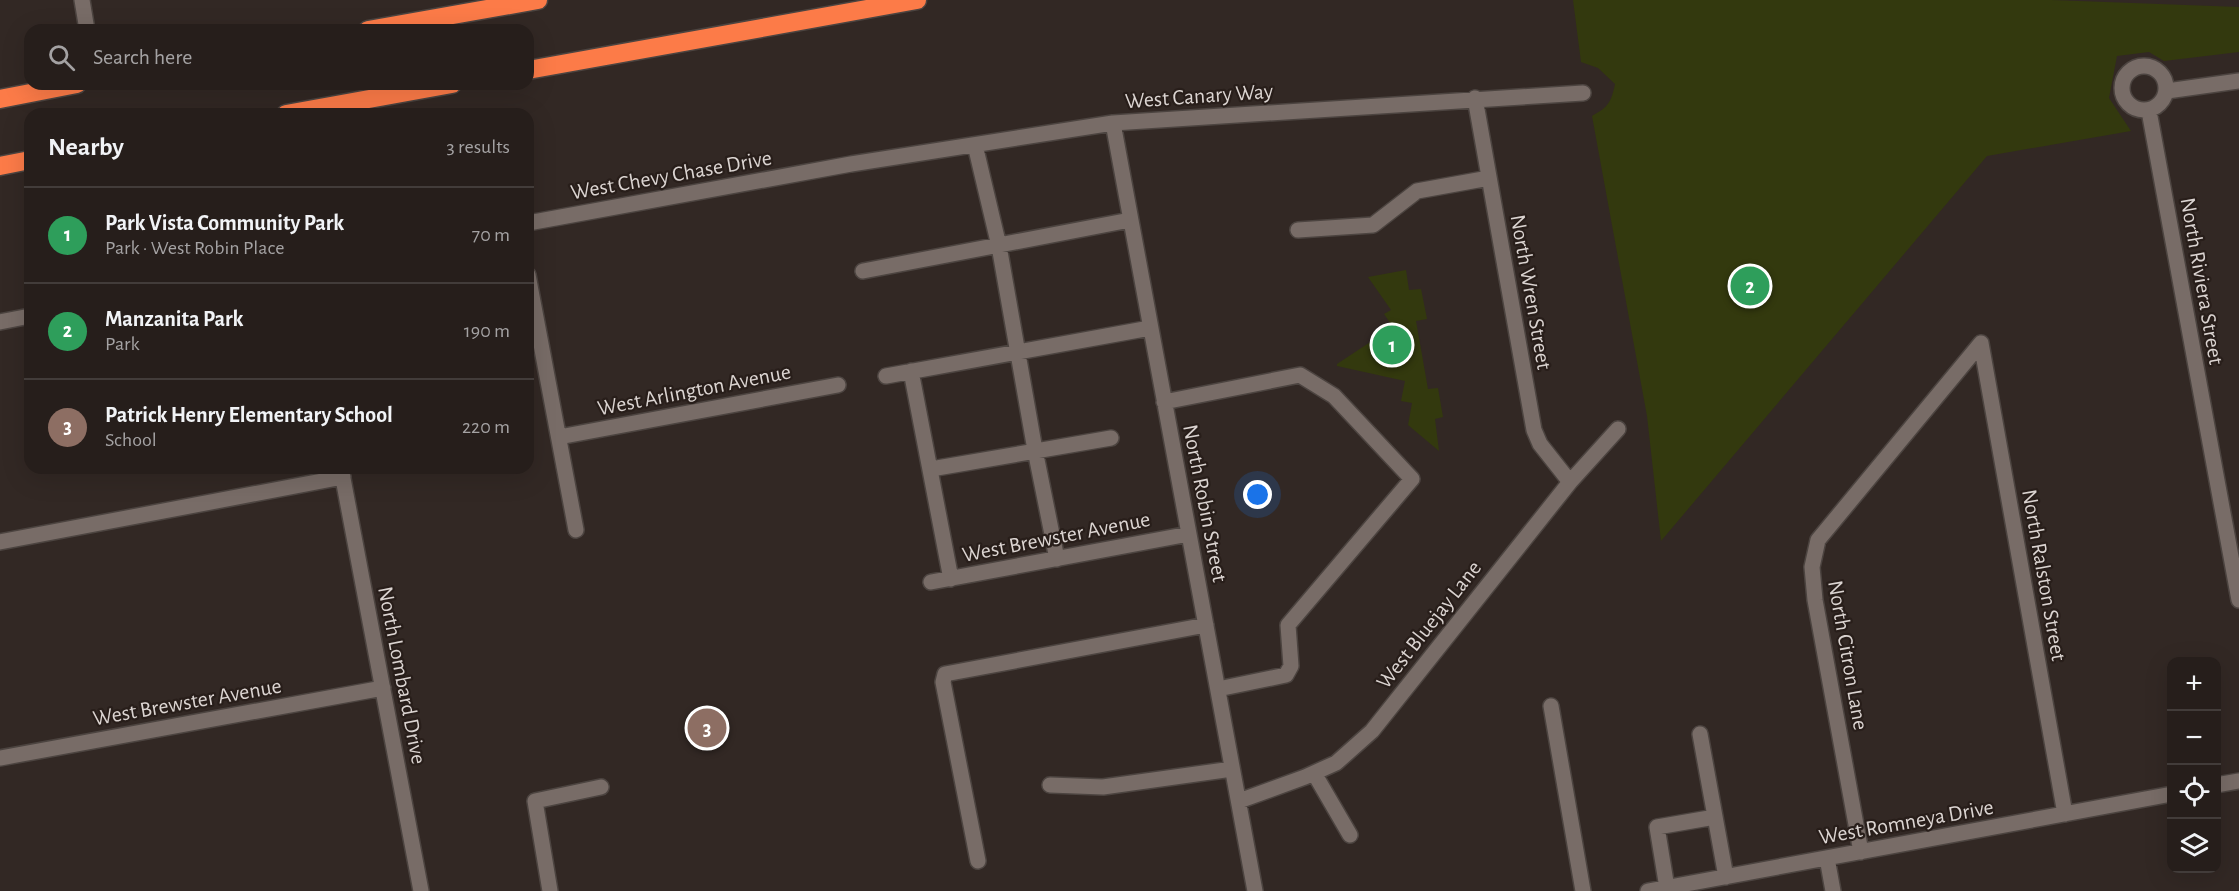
<!DOCTYPE html>
<html lang="en">
<head>
<meta charset="utf-8">
<style>
  body { margin:0; font-family:"Alegreya Sans",sans-serif; background:#322b28; color:#f1f3f6 }
  .controls { position:absolute; right:18px; bottom:18px; display:grid; overflow:hidden; border-radius:12px; box-shadow:0 6px 24px #0002 }
  .controls button { width:54px; height:54px; display:grid; place-items:center; padding:0; border:0; border-bottom:2px solid #423c3a; background:#261e1b; color:#f1f3f6; font:30px sans-serif }
  .you { position:absolute; left:1258px; top:495px; width:21px; height:21px; margin:-15px; border:4px solid #fff; border-radius:50%; background:#1a73e8; box-shadow:0 0 0 9px #1a73e833 }
  .badge { display:grid; place-items:center; width:39px; height:39px; border-radius:50%; background:#acc612; color:#fff; font-size:20px; font-weight:700 }
  .pin { position:absolute; translate:-50% -50%; border:3px solid #fff; box-shadow:0 2px 6px #0006 }
  .list { margin:0; padding:0; list-style:none }
  h2 { display:flex; justify-content:space-between; align-items:center; height:78px; margin:0; padding:0 24px; font-size:26px }
  h2 small { font-size:20px; font-weight:400; color:#a4a2a3 }
  .list li { display:grid; grid-template-columns:39px 1fr auto; gap:18px; align-items:center; box-sizing:border-box; height:96px; padding:0 24px; border-top:2px solid #423c3a }
  .list b { display:block; font-size:22px; white-space:nowrap }
  .list p { margin:0; font-size:20px; white-space:nowrap; color:#a4a2a3 }
  .list em { font-size:20px; font-style:normal; color:#a4a2a3 }
  .icon { flex:none; width:33px; height:33px; fill:none; stroke:currentColor; stroke-width:2; stroke-linecap:round; stroke-linejoin:round }
  .map { position:relative; flex:none; width:2239px; height:891px; overflow:hidden }
  .search { position:absolute; background:#261e1b; box-shadow:0 6px 24px #0002; left:24px; top:24px; width:510px; height:66px; display:flex; align-items:center; gap:15px; box-sizing:border-box; padding:0 21px; border-radius:18px; color:#a4a2a3; font-size:22px }
  .panel { position:absolute; background:#261e1b; box-shadow:0 6px 24px #0002; left:24px; top:108px; width:510px; height:366px; border-radius:18px }
  .map>svg:first-child { display:block }
</style>
</head>
<body>
<div class="map">
<svg width="2239" height="891" viewBox="0 0 2239 891">
  <rect width="100%" height="100%" fill="#322824"/>
  <path fill="#33390e" d="M1573,0H2052L2239,7V52L2164,61L2149,52L2117,56L2109,98L2131,131L1987,156L1661,541L1647,416L1592,116C1608,107 1611,103 1615,84L1598,68L1581,62Z
    M1406,270L1409,290L1421,289L1427,319L1416,321L1428,389L1438,388L1443,417L1435,419L1439,451L1408,425L1412,403L1401,401L1405,381L1337,366V364L1393,327L1384,314L1391,310L1368,277Z"/>
  <g fill="none" stroke-linecap="round" stroke-linejoin="round">
    <defs>
      <path id="minor" d="M82,0L87,30
        M2122 88a22 22 0 1 1 44 0a22 22 0 1 1-44 0Z
        M2167,91L2239,81
        M1475,98L1534,430L1540,444L1570,482
        M2149,111L2239,600
        M1113,123L1255,891
        M975,145L999,246L1035,450L1057,559
        M528,223L851,164L1113,123L1583,93
        M1298,230L1373,225L1417,191L1489,178
        M863,271L1130,220
        M528,275L576,530
        M0,322L30,316
        M1981,343L2065,814
        M911,371L951,579
        M886,376L1150,328
        M1164,402L1300,375L1334,396L1412,479L1288,625L1291,666L1286,675L1218,689
        M559,437L838,385
        M341,468L421,891
        M931,469L1111,438
        M0,542L343,477
        M931,582L1189,534
        M1551,706L1583,891
        M1700,734L1726,877
        M0,758L383,688
        M1314,773L1350,835
        M1050,785L1103,787L1232,769
        M2216,785L2239,781
        M1239,801L1305,777L1336,763L1372,731L1570,482L1618,429
        M1861,852L1815,600L1812,567L1818,540L1981,343
        M1827,858L1833,891
        M978,861L943,682L945,674L1206,625
        M1667,888L1657,827L1715,817
        M550,891L535,801L601,787
        M1648,891L2172,794"/>
      <path id="highway" d="M368,30L538,0
        M528,70L917,0
        M0,99L77,84
        M286,114L452,84
        M0,166L30,160"/>
    </defs>
    <use href="#minor" stroke="#4c4440" stroke-width="18"/>
    <use href="#highway" stroke="#4c4440" stroke-width="21"/>
    <use href="#minor" stroke="#786c67" stroke-width="15"/>
    <use href="#highway" stroke="#fc7b48" stroke-width="18"/>
  </g>
  <g text-anchor="middle" stroke-width="4.5" stroke-linejoin="round" paint-order="stroke">
    <g font-size="22" fill="#dbd4d1" stroke="#281e1a">
      <text transform="translate(1199 95) rotate(-4)" y="8">West Canary Way</text>
      <text transform="translate(671 174) rotate(-10)" y="8">West Chevy Chase Drive</text>
      <text transform="translate(2203 281) rotate(80)" y="8">North Riviera Street</text>
      <text transform="translate(1532 292) rotate(80)" y="8">North Wren Street</text>
      <text transform="translate(694 389) rotate(-11)" y="8">West Arlington Avenue</text>
      <text transform="translate(1206 503) rotate(79)" y="8">North Robin Street</text>
      <text transform="translate(1056 536) rotate(-11)" y="8">West Brewster Avenue</text>
      <text transform="translate(2045 575) rotate(80)" y="8">North Ralston Street</text>
      <text transform="translate(1428 624) rotate(-52)" y="8">West Bluejay Lane</text>
      <text transform="translate(1849 655) rotate(80)" y="8">North Citron Lane</text>
      <text transform="translate(403 675) rotate(79)" y="8">North Lombard Drive</text>
      <text transform="translate(187 701) rotate(-10)" y="8">West Brewster Avenue</text>
      <text transform="translate(1906 821) rotate(-10)" y="8">West Romneya Drive</text>
    </g>
  </g>
</svg>
<div class="controls">
<button>+</button>
<button>−</button>
<button><svg class="icon" aria-label="locate" viewBox="0 0 24 24"><circle cx="12" cy="12" r="6"/><path d="M12 2v4M12 18v4M2 12h4M18 12h4"/></svg></button>
<button><svg class="icon" aria-label="layers" viewBox="0 0 24 24"><path d="M12 4l9 5-9 5-9-5zM3 14l9 5 9-5"/></svg></button>
</div>
<div class="you"></div>
<div class="pin badge" style="left:1392px;top:345px;background:#2e9e5b">1</div>
<div class="pin badge" style="left:1750px;top:286px;background:#2e9e5b">2</div>
<div class="pin badge" style="left:707px;top:728px;background:#8d6e63">3</div>
<div class="search"><svg class="icon" aria-label="search" viewBox="0 0 24 24"><circle cx="10" cy="10" r="6"/><path d="M15 15l6 6"/></svg>Search here</div>
<section class="panel">
<h2>Nearby<small>3 results</small></h2>
<ul class="list">
<li><span class="badge" style="background:#2e9e5b">1</span><div><b>Park Vista Community Park</b><p>Park · West Robin Place</p></div><em>70 m</em></li>
<li><span class="badge" style="background:#2e9e5b">2</span><div><b>Manzanita Park</b><p>Park</p></div><em>190 m</em></li>
<li><span class="badge" style="background:#8d6e63">3</span><div><b>Patrick Henry Elementary School</b><p>School</p></div><em>220 m</em></li>
</ul>
</section>
</div>
</body>
</html>
